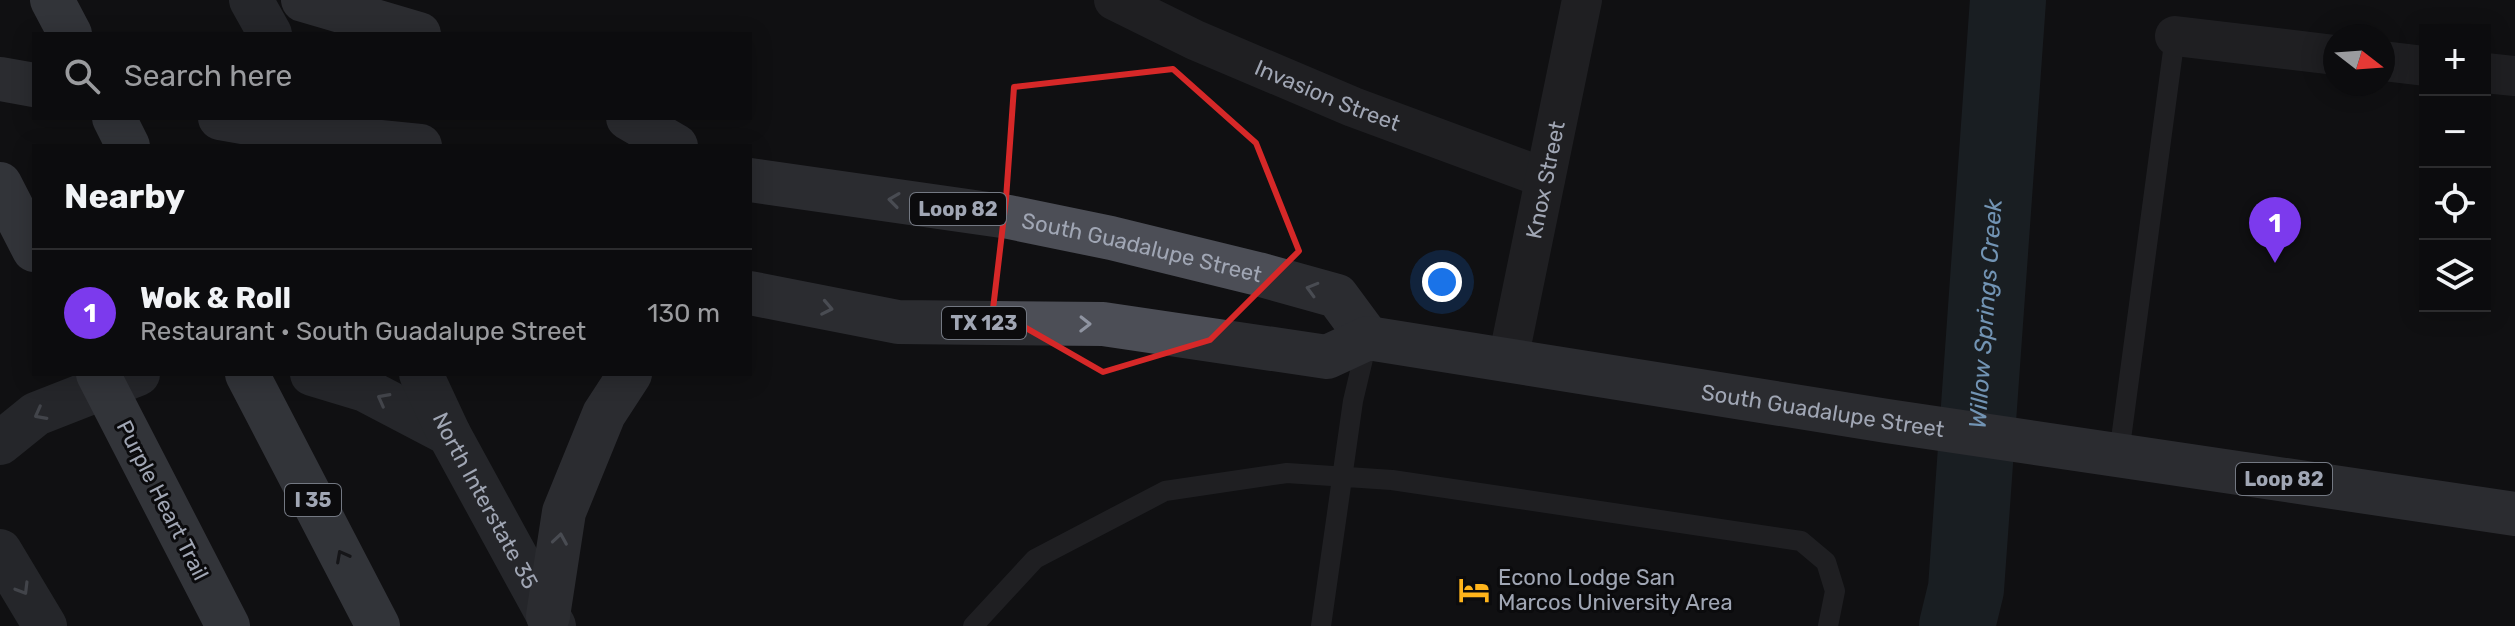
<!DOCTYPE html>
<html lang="en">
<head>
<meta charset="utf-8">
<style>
  body { margin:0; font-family:Rubik,sans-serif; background:#151517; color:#f1f3f6 }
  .controls { position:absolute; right:24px; top:24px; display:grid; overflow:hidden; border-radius:0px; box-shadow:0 4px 20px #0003 }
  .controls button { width:72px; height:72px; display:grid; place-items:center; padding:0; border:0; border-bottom:2px solid #2c2c2e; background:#0c0c0e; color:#f1f3f6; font:40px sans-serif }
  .compass { position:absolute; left:2323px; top:24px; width:72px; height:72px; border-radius:50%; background:#0c0c0e; box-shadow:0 4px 20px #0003; rotate:107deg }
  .you { position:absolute; left:1442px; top:282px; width:28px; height:28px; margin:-20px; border:6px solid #fff; border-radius:50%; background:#1a73e8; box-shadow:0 0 0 12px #1a73e833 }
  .badge { display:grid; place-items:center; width:52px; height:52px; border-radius:50%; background:#7c3aed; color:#fff; font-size:26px; font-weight:700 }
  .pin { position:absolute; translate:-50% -66px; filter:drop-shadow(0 2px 4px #0008) }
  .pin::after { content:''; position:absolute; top:42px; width:28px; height:24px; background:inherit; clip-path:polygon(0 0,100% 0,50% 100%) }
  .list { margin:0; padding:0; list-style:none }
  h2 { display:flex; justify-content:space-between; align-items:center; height:104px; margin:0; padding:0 32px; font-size:34px }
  h2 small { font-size:26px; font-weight:400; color:#9a9b9e }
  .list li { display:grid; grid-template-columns:52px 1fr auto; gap:24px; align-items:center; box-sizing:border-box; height:128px; padding:0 32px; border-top:2px solid #2c2c2e }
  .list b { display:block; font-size:30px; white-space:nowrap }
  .list p { margin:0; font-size:26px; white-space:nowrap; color:#9a9b9e }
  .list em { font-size:26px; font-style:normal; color:#9a9b9e }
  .icon { flex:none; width:44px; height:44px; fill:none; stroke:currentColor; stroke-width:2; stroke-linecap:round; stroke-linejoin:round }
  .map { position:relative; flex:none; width:2515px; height:626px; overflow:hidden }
  .search { position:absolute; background:#0c0c0e; box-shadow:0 4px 20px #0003; left:32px; top:32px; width:720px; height:88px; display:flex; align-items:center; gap:20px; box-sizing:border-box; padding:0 28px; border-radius:0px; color:#9a9b9e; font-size:30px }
  .panel { position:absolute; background:#0c0c0e; box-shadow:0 4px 20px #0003; left:32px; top:144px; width:720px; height:232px; border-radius:0px }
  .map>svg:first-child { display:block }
</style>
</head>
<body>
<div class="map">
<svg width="2515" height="626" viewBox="0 0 2515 626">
  <rect width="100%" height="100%" fill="#101012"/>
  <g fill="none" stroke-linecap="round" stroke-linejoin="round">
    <path stroke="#252f36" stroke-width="76" id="s1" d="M1957,626L1966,589L2008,0"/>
    <path stroke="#313237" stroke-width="20" d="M2119,454L2175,36
      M973,626L1035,559L1165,491L1287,473L1392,480L1801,541L1826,562L1835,591L1828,626
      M1321,626L1353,401L1367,342"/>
    <g stroke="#313237" stroke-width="40">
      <path id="s2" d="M1114,0L1195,40L1353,107L1545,178"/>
      <path d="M2175,36L2335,55"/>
      <path d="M2383,61L2425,66"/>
      <path d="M2485,73L2515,76"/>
      <path id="s3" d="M1508,360L1582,0"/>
    </g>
    <g stroke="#3e4147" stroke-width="44">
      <path d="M251,0L270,34"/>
      <path d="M312,374L365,390L449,434"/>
      <path id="s4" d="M421,374L449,434L554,626"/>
      <path d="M0,443L36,414L138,374"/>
      <path d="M0,551L45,626"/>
    </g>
    <g stroke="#4c4e56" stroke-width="44">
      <path d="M303,0L419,34"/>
      <path d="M0,79L34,85"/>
      <path d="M220,118L320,136L420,146"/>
      <path d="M628,118L676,146"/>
      <path id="s5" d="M750,180L1009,217L1111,238L1258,274L1337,296L1368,338"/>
      <path id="s6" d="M750,293L898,322L1103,324L1327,357L1368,338L1887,421L2515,514"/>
      <path d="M548,616L564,512L604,414L630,374"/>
    </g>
    <path stroke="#5c5f69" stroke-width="44" d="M52,0L70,34
      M114,118L128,146
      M247,374L378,626"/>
    <path stroke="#5c5f69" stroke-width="44" d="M0,184L34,250
      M98,374L228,626"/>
  </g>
  <defs><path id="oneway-chevron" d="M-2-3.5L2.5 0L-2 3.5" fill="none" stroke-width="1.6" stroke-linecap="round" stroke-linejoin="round" transform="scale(2)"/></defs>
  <g stroke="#8f94a1">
    <use href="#oneway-chevron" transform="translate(894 200) rotate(-172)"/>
    <use href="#oneway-chevron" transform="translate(1312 289) rotate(-164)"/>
    <use href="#oneway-chevron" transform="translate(827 308) rotate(11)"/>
    <use href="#oneway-chevron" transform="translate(1085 324) rotate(1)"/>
    <use href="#oneway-chevron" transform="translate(560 539) rotate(-81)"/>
  </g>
  <g stroke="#7e838e">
    <use href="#oneway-chevron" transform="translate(383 399) rotate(-152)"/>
    <use href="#oneway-chevron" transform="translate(40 414) rotate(152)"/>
    <use href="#oneway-chevron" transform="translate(23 589) rotate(59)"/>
  </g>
  <use stroke="#1b1c1f" href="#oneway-chevron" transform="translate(342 556) rotate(-118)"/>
  <path d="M0 0H2515V626H0ZM1173,69L1256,143L1299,251L1210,340L1103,372L993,309L1006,199L1014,87Z" fill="#101012" fill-opacity=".55" fill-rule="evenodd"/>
  <path fill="none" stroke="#d62828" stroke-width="6" stroke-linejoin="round" d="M1173,69L1256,143L1299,251L1210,340L1103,372L993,309L1006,199L1014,87Z"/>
  <defs>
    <symbol id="hotel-bare" viewBox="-9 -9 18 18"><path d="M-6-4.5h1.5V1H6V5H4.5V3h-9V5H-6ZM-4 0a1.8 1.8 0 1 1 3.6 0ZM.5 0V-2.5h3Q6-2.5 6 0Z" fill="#ffb41b" stroke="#0b0b0d" stroke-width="2.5" paint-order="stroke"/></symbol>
  </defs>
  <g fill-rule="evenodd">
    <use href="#hotel-bare" x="1452" y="568" width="44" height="44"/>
  </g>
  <g text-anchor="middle" stroke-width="6" stroke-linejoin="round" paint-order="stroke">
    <g fill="#0b0b0d" stroke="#737882" stroke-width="2">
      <rect x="910" y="193" width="96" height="32" rx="6"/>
      <rect x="942" y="307" width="84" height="32" rx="6"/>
      <rect x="2236" y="463" width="96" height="32" rx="6"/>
      <rect x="285" y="484" width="56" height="32" rx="6"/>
    </g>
    <g font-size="20" font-weight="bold" fill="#a0a6b4">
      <text x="958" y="216">Loop 82</text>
      <text x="984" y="330">TX 123</text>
      <text x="2284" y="486">Loop 82</text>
      <text x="313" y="507">I 35</text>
    </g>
    <g font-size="22" fill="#a0a6b4" stroke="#0b0b0d">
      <text dy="8" stroke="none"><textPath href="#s2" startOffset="234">Invasion Street</textPath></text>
      <text dy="8" stroke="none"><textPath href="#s3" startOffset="184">Knox Street</textPath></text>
      <text dy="8" stroke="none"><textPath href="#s5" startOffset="398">South Guadalupe Street</textPath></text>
      <text dy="8" stroke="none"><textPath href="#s6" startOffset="1088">South Guadalupe Street</textPath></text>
      <text transform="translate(163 500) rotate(63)" y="8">Purple Heart Trail</text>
      <text dy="8" stroke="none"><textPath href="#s4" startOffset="142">North Interstate 35</textPath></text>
    </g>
    <g font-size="22" fill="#a0a6b4" stroke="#0b0b0d" text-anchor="start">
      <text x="1498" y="585">Econo Lodge San<tspan x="1498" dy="25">Marcos University Area</tspan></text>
    </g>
    <g font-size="24" font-style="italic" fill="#7294b4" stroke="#0b0b0d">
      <text dy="8" stroke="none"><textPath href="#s1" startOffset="314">Willow Springs Creek</textPath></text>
    </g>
  </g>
</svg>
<div class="controls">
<button>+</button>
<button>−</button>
<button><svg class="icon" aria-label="locate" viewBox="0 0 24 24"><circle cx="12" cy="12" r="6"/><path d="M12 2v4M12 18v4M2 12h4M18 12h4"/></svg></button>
<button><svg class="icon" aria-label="layers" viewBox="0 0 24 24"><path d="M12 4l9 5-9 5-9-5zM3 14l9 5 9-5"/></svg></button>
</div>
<svg class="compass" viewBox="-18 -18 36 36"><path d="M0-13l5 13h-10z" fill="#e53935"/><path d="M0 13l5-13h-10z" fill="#9a9b9e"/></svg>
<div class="you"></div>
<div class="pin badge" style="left:2275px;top:263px">1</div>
<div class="search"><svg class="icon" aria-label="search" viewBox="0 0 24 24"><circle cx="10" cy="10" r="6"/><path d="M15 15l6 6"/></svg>Search here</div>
<section class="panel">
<h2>Nearby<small></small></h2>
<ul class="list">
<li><span class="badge">1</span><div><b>Wok &amp; Roll</b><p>Restaurant · South Guadalupe Street</p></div><em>130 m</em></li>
</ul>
</section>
</div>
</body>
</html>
